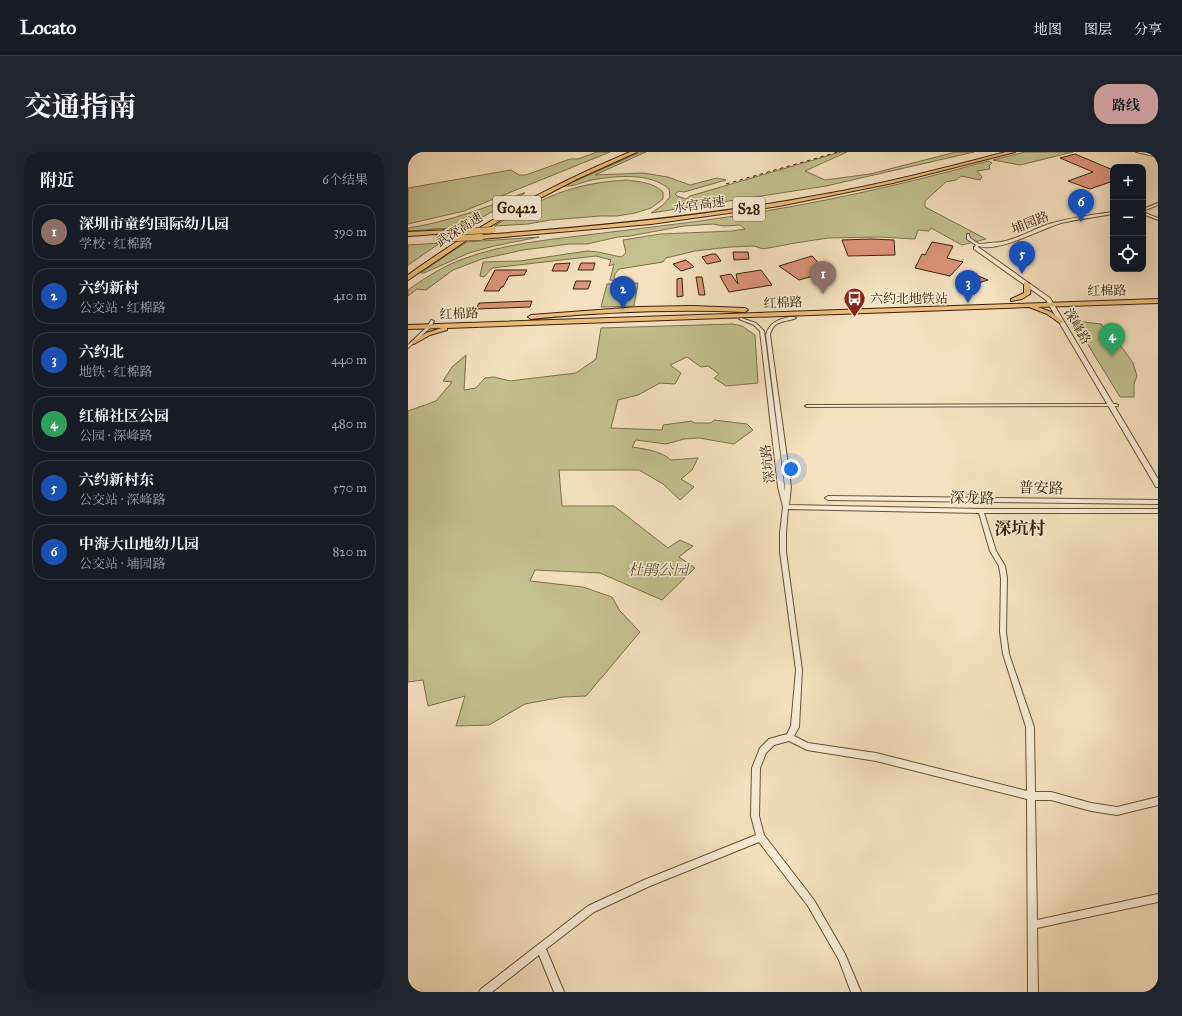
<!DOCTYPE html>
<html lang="zh">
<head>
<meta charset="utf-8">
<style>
  body { margin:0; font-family:"IM FELL Great Primer","Noto Serif SC",serif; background:#20242c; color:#f1f3f6 }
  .controls { position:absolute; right:12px; top:12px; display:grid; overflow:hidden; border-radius:8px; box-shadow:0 4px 16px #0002 }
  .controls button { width:36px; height:36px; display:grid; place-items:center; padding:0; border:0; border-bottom:1px solid #363941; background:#171b24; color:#f1f3f6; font:20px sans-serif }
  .you { position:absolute; left:383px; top:317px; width:14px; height:14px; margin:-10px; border:3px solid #fff; border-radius:50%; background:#1a73e8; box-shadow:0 0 0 6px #1a73e833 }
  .badge { display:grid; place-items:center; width:26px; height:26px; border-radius:50%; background:#c59692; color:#fff; font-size:13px; font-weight:700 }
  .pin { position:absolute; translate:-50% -33px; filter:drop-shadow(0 1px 2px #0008) }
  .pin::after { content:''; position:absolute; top:21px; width:14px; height:12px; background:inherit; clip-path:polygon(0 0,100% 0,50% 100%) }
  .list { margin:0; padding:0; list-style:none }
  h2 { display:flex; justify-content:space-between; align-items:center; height:52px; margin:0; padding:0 16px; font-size:17px }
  h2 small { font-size:13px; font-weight:400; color:#9ea1a6 }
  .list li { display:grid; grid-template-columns:26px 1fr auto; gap:12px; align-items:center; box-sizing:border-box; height:56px; margin:0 8px 8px; padding:0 8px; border:1px solid #363941; border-radius:16px }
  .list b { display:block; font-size:15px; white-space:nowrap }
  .list p { margin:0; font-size:13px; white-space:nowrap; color:#9ea1a6 }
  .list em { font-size:13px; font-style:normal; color:#9ea1a6 }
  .icon { flex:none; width:22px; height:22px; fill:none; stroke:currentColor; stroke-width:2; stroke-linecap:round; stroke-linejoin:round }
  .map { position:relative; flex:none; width:750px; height:840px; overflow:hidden; border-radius:16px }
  header { display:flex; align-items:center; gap:24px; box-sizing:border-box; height:56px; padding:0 20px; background:#171b24; border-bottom:1px solid #363941 }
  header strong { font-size:19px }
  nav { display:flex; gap:22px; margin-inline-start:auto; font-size:14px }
  .intro { display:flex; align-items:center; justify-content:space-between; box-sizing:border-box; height:96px; padding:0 24px }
  h1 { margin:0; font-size:28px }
  .button { padding:10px 18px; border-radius:16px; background:#c59692; color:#111; font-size:14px; font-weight:700 }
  main { display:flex; gap:24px; padding:0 24px }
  aside { flex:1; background:#171b24; border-radius:16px; box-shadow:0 4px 16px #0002 }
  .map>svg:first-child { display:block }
</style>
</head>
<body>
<header>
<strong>Locato</strong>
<nav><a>地图</a><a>图层</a><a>分享</a></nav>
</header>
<div class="intro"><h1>交通指南</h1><a class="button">路线</a></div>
<main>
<aside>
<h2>附近<small>6个结果</small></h2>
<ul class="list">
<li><span class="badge" style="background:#8d6e63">1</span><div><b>深圳市童约国际幼儿园</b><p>学校 · 红棉路</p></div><em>390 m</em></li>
<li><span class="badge" style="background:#1a4fb4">2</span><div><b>六约新村</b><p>公交站 · 红棉路</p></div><em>410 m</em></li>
<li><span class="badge" style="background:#1a4fb4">3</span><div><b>六约北</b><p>地铁 · 红棉路</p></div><em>440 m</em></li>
<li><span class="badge" style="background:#2e9e5b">4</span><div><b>红棉社区公园</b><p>公园 · 深峰路</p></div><em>480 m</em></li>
<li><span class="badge" style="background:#1a4fb4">5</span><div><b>六约新村东</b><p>公交站 · 深峰路</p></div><em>570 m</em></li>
<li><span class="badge" style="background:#1a4fb4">6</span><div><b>中海大山地幼儿园</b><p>公交站 · 埔园路</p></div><em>820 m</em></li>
</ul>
</aside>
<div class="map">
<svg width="750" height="840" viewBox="0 0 750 840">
  <rect width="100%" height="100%" fill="#f6e2c0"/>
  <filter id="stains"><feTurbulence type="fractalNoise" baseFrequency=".005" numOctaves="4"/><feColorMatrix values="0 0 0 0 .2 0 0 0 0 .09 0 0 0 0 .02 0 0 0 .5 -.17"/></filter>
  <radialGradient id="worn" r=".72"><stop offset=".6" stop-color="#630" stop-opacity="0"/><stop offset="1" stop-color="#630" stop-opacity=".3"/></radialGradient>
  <path fill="#c3c18e" stroke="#7f704a" d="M189,0H202L56,59L0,72V36L103,18L111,23H118L162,7H170Z
    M233,0H238L187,23L235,21L260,25L282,33L309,26L318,28L276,40L271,39L267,42L269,44L278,47L282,44L433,0H439L397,19L417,28L462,22L548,0H566L418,34L243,61L255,53L262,45L261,37C242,20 207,24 183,28C175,30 164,35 156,34Z
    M617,0H665L612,13L585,8Z
    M580,9L584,11L581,14L582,17L569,19L574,25L572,28L553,24L548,28L538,30L517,49V55L578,87L554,93L523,76L521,79L510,78L507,87L472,85L420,86L387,91L355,97L346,94L322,95L287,99L258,106L255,110L211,117L207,122L206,126L209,129L202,128L206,112L201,114L203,108L188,104L84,116L76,125L72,124L75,110L112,109L179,99L190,100L213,105L218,101L215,88L252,82L325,79L337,77L332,73L316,74L305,72L276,74L222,84L210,85L179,92H161L115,98L74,107L45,118L18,138L9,137L0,144V138C17,126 35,114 55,107C95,92 138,88 179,83C226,77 273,72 320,65C408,52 494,33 580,9Z
    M219,28C233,30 244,30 255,40V47L243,56L227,61L209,64H192L142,68L120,72L86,74C134,46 163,31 219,28Z
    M115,41H117L57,75L0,79V76C40,70 77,56 115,41Z
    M131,85L86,94L61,101L16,121H13L43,100L59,90Z
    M32,91L0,113V93Z
    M230,131L226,154L193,155L199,132Z
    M663,165H667L675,170L693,172L716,198L725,211L729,224L726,232V245H712Z
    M325,172L334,174L347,183L350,231L318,234L306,226L311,222L300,214L293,215L279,205L262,213L273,221L267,232L252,231L230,243L210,248L203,276L254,278L255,273L284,269L286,271H303L306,268L339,272L345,278L326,292L291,286L276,287L258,292L228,288L224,295C237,297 253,299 263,308L290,306L284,318L273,327L286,335L272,348L255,332L231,318H151L154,354H206L260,396L272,388L285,394L271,405L287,416L254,448L192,421L127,418L122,429L175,435L204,445L212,459L232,480L178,544L155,545L117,552L81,573L48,574L57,544L20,554L15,528L0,530V259L28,249L44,230L35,229L44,215L58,203L56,238L68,236L77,226L86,225L102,229L168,221L188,207L193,176Z"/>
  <path fill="#dc957a" stroke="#3b2006" d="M667,2L705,18V29L682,37L660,29L685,20L652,6Z
    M463,87L486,88L487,103L440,104L434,88Z
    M524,90L545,94L539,106L555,110L542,124L507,116L514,102L517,103Z
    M325,100H340L341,107L326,108Z
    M304,102H308L313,109L299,112L294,105Z
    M404,104L419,120L391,128L371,114Z
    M278,108L286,115L273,119L265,112Z
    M162,111L159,119H144L147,112Z
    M173,111H187L185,118H170Z
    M87,118H119L116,123L101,124L95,135H93L91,139H76Z
    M353,118L364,133L321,140L312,124L323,122L330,132L328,122Z
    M568,123L580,128L563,133L569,134V136L554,138L548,132L563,133L564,126Z
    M288,125H294L297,143H291Z
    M274,126L275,144L269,145V127Z
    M168,129H183L180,137H165Z
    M124,149L122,155L68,157L71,151Z"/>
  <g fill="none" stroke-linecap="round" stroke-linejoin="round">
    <defs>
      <path id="minor" d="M728,0H733L750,3V5Z
        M735,60L750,66V68L735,62Z
        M559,82H561L562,86L571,92L569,97L566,96L568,93L559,87Z
        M382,165H386L388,166C377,171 366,167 362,183L383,335L381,353L573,357H750V361H576L588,399L597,414L599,426L598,480L601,502L626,575L627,640H643L683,651L709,655L750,645V653L709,663L683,659L643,648H627L629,768L750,742V750L629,776L630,840H620L619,647L468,609L399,598L381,589L366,593L358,601L352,616L351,664L356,683L406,748L437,802L453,840H443L431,808L400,754L351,690L242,734L186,760L138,797L156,840H146L131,803L84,840H71L73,837L180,754L236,728L348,683L343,664L344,616L352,596L361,587L379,582L383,574L388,518L372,400V381L375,355L370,335L352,179L346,173L331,167L333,166L348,171L356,179L377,340V335L358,183C361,171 370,167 382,165ZM380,357L571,361L582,399L591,414L593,426L592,480L595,502L618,575L619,639L468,601L400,591L386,584L391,575L394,518L378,400V381Z
        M23,168L26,169L23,175L0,196V193L20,174Z
        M708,252L710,253V254L399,255L397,254L399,253Z
        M420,344L750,348V352L420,348L417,346Z"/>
      <path id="tertiary" d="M750,51V53L735,59V57Z
        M705,60V62C688,65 670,67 653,71C633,77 586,103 568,93C572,91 590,91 598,89C612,85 625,78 638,73C660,66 683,63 705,60Z
        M566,95H570L642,146L750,327V335H748L638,148L566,97Z"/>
      <path id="primary" d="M616,130L621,131L623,135L622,142L614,147L603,149V147L616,141Z
        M750,147V151L630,155L643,160L655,169L656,170L653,172L639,162L621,155L39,176V178L22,183L6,192L3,190L4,189L18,181L34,176L0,177V173Z
        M230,155L284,154L337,156L340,158L337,160C265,157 194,160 123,167L120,165L123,163Z"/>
      <path id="motorway" d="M222,0H229L169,27L111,57L56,90L0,128V123C69,73 143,33 222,0Z
        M598,0H607L485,31L371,54L243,72L73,87L70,85L73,83C187,75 300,64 412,43C475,32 536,16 598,0Z
        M41,78L44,80L43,81L0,84V80Z"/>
    </defs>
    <use href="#minor" stroke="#6a5034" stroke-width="2"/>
    <use href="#tertiary" stroke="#6a5034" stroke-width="2"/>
    <use href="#primary" stroke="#3b2006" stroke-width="2"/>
    <use href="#motorway" stroke="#3b2006" stroke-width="2"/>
    <use href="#minor" fill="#f9ecd6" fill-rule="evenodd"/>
    <use href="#tertiary" fill="#f9ecd6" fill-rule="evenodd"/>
    <use href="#primary" fill="#ebc180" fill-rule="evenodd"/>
    <use href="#motorway" fill="#ebc180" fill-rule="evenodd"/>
    <path stroke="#3b2006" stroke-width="1" stroke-dasharray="3.5 3.5" stroke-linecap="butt" d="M318,32L430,0"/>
    <defs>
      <path id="motorway-bridge" d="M62,79L85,78
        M28,87L73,85"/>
    </defs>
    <use href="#motorway-bridge" stroke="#3b2006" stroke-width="7" stroke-linecap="butt"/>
    <use href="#motorway-bridge" stroke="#ebc180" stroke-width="6"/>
  </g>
  <defs>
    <symbol id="bus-pin" viewBox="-11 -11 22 30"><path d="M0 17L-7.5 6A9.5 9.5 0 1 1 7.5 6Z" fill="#8f2418" stroke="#f9ecd6"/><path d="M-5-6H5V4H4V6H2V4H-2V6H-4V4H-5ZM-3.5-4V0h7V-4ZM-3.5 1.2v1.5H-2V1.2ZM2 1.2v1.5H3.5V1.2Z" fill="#fff"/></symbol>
  </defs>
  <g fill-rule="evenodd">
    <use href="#bus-pin" x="434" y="134" width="25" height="34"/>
  </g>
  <g text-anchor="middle" stroke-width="3" stroke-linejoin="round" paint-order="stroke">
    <g font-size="13" fill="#3b2006" stroke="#f9ecd6">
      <text transform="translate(291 52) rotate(-8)" y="5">水官高速</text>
      <text transform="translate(622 70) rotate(-21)" y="5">埔园路</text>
      <text transform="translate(51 77) rotate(-32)" y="5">武深高速</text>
      <text transform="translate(699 138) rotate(-1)" y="5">红棉路</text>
      <text transform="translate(375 150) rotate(-2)" y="5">红棉路</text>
      <text transform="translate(51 161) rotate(-2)" y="5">红棉路</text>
      <text transform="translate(670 174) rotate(59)" y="5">深峰路</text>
      <text transform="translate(359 312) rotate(-97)" y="5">深坑路</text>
    </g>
    <g font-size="13" fill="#3b2006" stroke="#f9ecd6" text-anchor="start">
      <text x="462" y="151">六约北地铁站</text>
    </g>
    <g fill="#f9ecd6" stroke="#745d44" stroke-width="1">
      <rect x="85" y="44" width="48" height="24" rx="3"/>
      <rect x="325" y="45" width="32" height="24" rx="3"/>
    </g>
    <g font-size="14" font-weight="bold" fill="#3b2006">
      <text x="109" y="61">G0422</text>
      <text x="341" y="62">S28</text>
    </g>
    <g font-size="15" fill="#3b2006" stroke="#f9ecd6">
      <text transform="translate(633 336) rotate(1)" y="5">普安路</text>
      <text transform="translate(564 346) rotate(1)" y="5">深龙路</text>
    </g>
    <g font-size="15" font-style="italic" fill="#64502f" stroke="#f9ecd6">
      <text x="250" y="423">杜鹃公园</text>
    </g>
    <g font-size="17" font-weight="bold" fill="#3b2006" stroke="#f9ecd6">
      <text x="612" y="382">深坑村</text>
    </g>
  </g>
  <rect width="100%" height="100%" filter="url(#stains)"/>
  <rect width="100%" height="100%" fill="url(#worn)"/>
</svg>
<div class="controls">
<button>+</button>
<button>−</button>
<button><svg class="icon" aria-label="locate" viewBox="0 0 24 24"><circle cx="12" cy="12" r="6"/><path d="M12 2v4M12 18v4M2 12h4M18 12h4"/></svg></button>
</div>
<div class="you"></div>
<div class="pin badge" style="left:415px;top:142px;background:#8d6e63">1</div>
<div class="pin badge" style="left:215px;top:157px;background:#1a4fb4">2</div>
<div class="pin badge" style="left:560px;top:151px;background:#1a4fb4">3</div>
<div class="pin badge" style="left:704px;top:204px;background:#2e9e5b">4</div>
<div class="pin badge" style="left:614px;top:122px;background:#1a4fb4">5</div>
<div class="pin badge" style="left:673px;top:70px;background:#1a4fb4">6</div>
</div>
</main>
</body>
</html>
